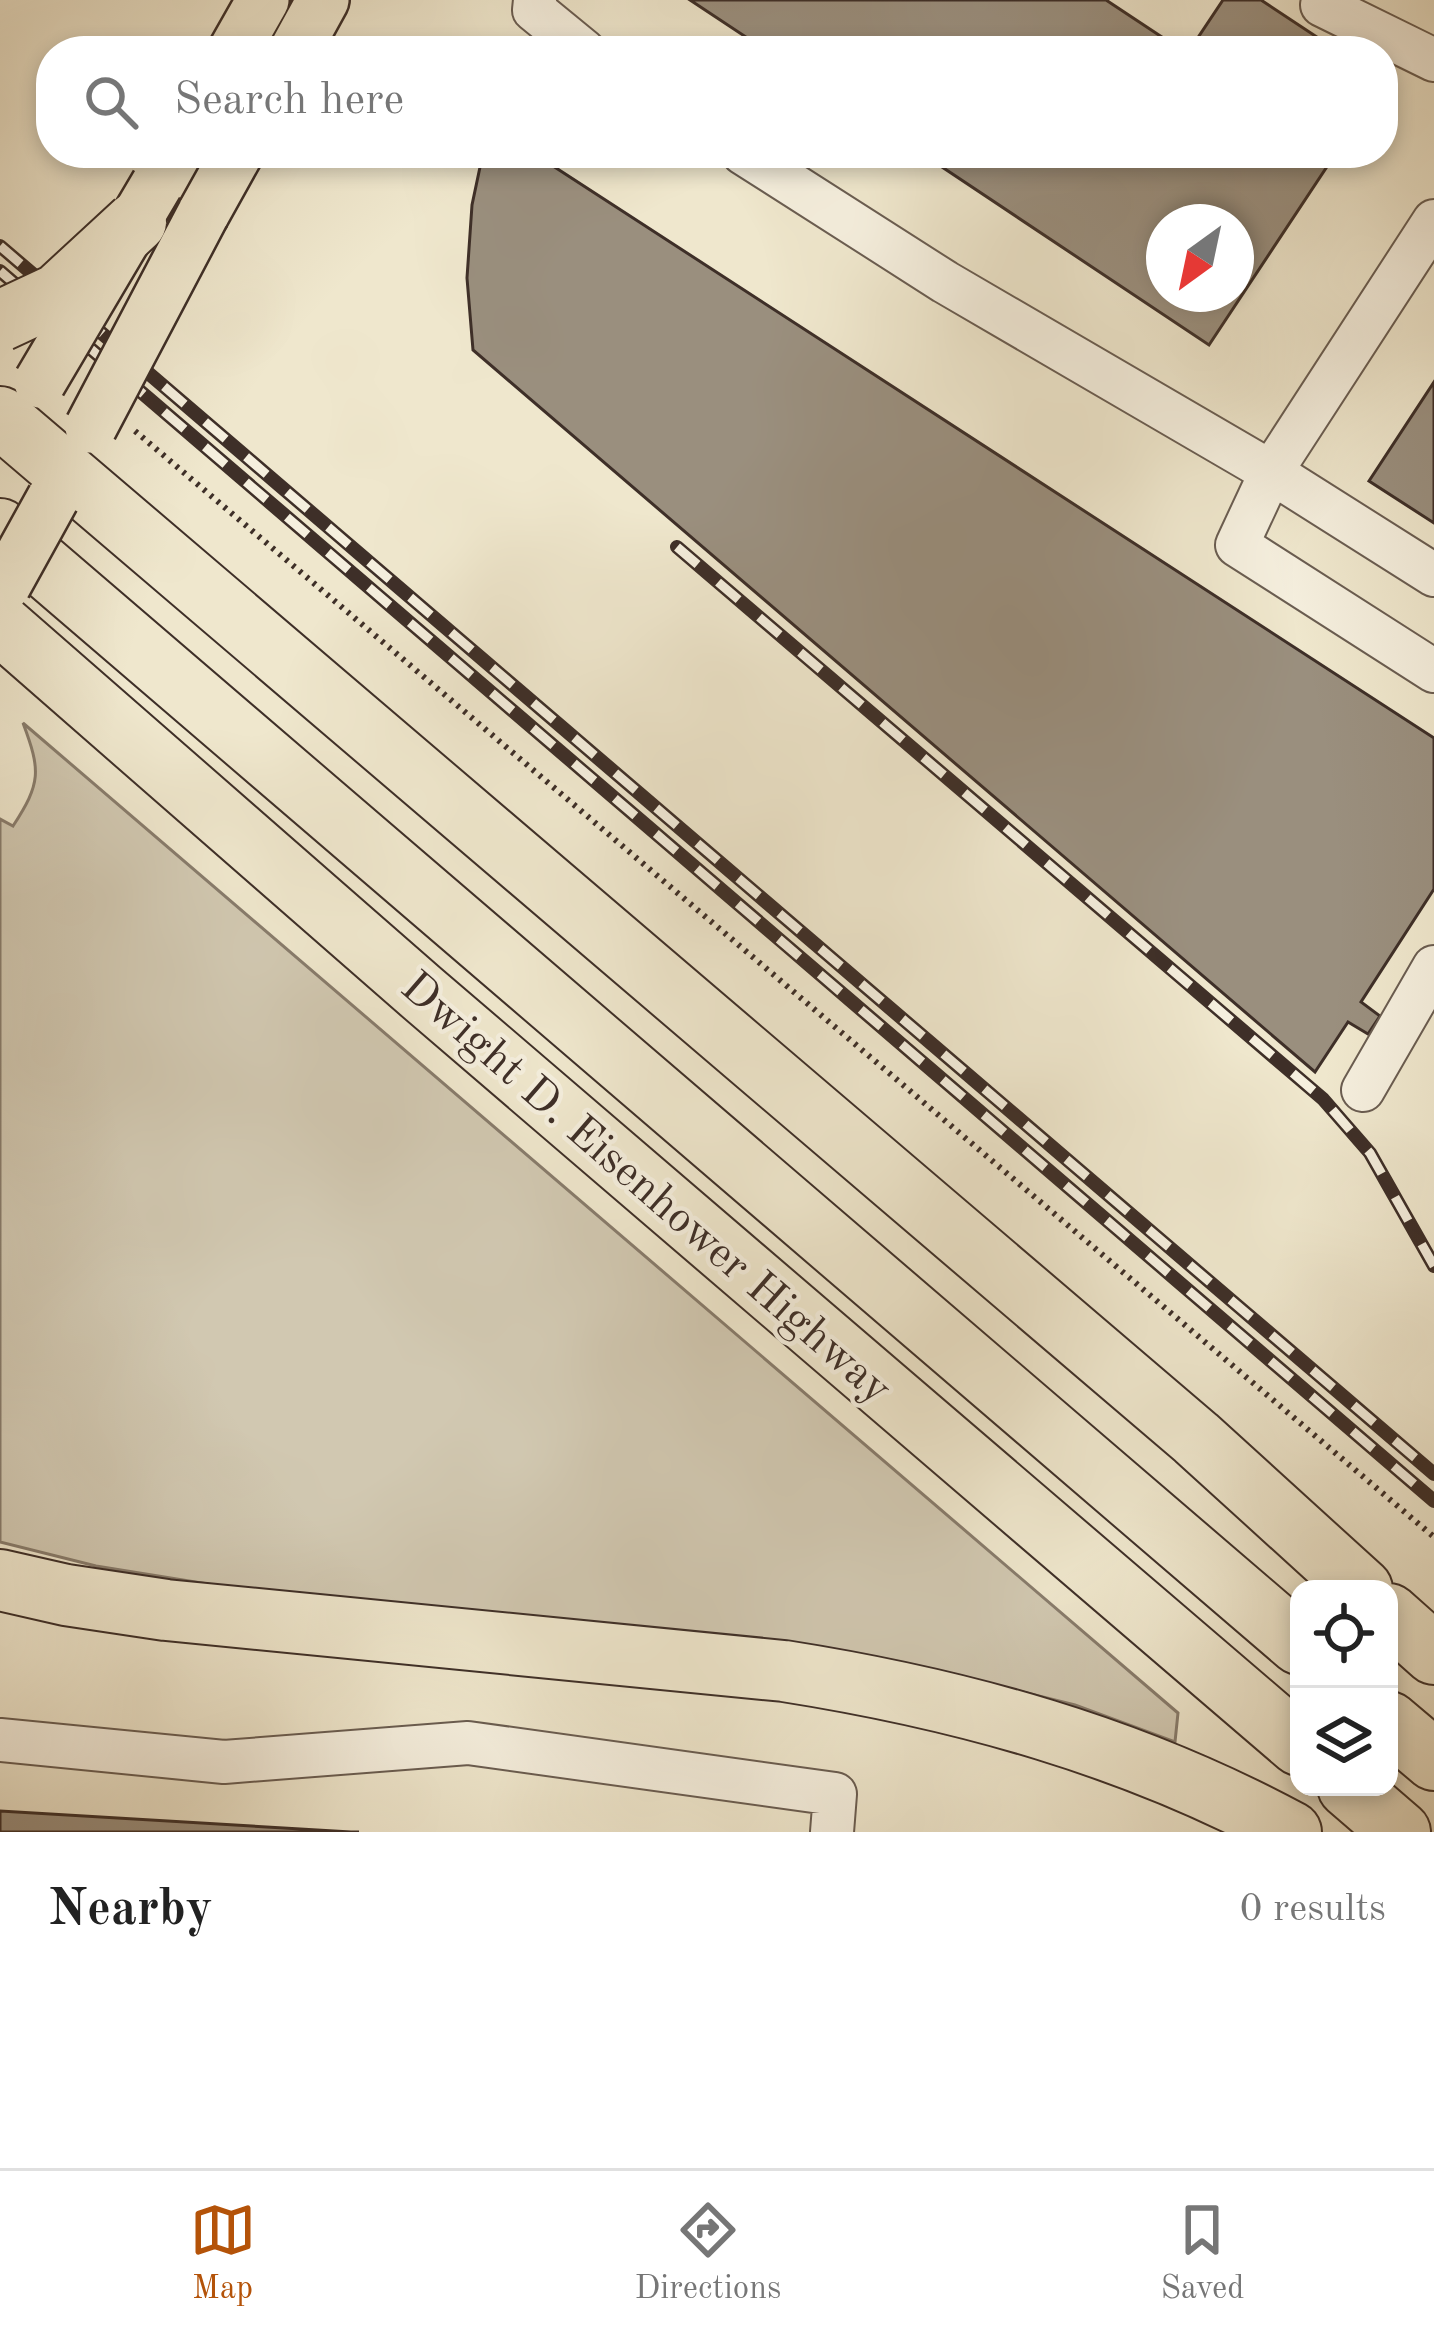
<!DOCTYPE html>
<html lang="en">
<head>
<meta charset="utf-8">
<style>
  body { margin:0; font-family:"Old Standard TT",serif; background:#f6f6f6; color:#222 }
  .controls { position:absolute; right:36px; bottom:36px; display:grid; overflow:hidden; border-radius:24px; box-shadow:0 6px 18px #0003 }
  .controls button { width:108px; height:108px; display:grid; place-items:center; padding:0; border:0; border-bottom:3px solid #e0e0e0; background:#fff; color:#222; font:60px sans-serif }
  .compass { position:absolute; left:1146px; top:204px; width:108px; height:108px; border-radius:50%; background:#fff; box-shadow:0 6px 18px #0003; rotate:213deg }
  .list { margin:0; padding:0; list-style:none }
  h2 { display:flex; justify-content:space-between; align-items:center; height:156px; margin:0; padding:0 48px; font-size:51px }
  h2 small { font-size:39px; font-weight:400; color:#767676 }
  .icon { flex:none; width:66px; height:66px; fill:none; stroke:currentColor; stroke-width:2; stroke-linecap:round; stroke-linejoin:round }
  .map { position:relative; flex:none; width:1434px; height:1832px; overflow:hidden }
  .search { position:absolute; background:#fff; box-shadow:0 6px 18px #0003; left:36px; right:36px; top:36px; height:132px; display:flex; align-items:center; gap:30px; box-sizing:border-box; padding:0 42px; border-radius:48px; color:#767676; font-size:45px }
  .sheet { height:336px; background:#fff }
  nav { display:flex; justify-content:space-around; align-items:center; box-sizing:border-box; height:168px; border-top:3px solid #e0e0e0; background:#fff; font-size:33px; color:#767676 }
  nav a { display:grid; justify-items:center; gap:6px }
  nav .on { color:#b45309 }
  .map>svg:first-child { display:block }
</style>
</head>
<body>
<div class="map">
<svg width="1434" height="1832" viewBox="0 0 1434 1832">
  <rect width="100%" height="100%" fill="#efe7cd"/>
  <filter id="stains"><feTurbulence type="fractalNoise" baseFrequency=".00167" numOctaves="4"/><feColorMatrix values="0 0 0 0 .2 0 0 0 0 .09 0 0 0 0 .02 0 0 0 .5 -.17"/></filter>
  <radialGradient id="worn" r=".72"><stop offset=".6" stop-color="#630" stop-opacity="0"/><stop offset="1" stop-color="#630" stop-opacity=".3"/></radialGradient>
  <path fill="#d1c8b1" stroke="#887c6c" stroke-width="3" d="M23,723L1178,1713L1175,1742L1075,1705L975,1680L245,1590L96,1566L0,1542V819L13,826C41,783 41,771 23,723Z"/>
  <path fill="#9a8f7e" stroke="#3e2f28" stroke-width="3" fill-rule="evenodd" d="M690,0H1106L1183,51H767Z
    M1223,0H1261L1338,51H1189Z
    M483,153H533L1434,738V889L1361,1002L1380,1016L1368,1034L1348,1022L1315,1072L473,350L467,278L472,205Z
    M921,153H1336L1209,345ZM1164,222H1236V294H1164Z
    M1434,382V523L1369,481Z
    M0,1811L351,1832H359H0Z"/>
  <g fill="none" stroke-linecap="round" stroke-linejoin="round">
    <defs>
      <path id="minor" d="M535,0L534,10L584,51
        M1322,5L1434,60
        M743,153L945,282L1271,472L1434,221
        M1434,575L1271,472L1237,545L1434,671
        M1363,1090L1434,967
        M0,1740L224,1762L468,1743L835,1794L832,1832"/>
      <path id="major" d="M234,51L263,0
        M295,51L323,0
        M203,214L237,153"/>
      <path id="highway" d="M0,417L1196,1438L1362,1589
        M0,529L1299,1644
        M0,624L421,992L1299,1745
        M0,1580L66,1595L166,1610L784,1671C962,1699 1132,1746 1291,1832
        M1389,1614L1434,1654
        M1389,1722L1434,1760
        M1348,1787L1400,1832"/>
    </defs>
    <use href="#minor" stroke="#6a5d51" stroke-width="46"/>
    <use href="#major" stroke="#3e2f28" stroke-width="56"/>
    <use href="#highway" stroke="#3e2f28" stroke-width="64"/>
    <path stroke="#3e2f28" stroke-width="6" stroke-dasharray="3 6" stroke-linecap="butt" d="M135,431L1434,1537"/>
    <use href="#minor" stroke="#f5efde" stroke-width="42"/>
    <use href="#major" stroke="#efe7cd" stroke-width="51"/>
    <use href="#highway" stroke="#efe7cd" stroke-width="60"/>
    <defs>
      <path id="rail" d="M0,246L1434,1474
        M0,271L1434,1501
        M677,547L1323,1099L1370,1153L1434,1266"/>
    </defs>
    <use href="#rail" stroke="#3e2f28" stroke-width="14"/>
    <use href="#rail" stroke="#f5efde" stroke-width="9" stroke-dasharray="27" stroke-linecap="butt"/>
    <defs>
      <path id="major-bridge" d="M40,382L157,184
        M91,427L203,214
        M5,585L53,498"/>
      <path id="highway-bridge" d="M0,321L58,294L136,222"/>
    </defs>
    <use href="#major-bridge" stroke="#3e2f28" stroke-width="56" stroke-linecap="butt"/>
    <use href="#highway-bridge" stroke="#3e2f28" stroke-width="64" stroke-linecap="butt"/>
    <use href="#major-bridge" stroke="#efe7cd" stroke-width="51"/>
    <use href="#highway-bridge" stroke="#efe7cd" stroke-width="60"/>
  </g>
  <g text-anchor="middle" stroke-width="9" stroke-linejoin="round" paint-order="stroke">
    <g font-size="45" fill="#3e2f28" stroke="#f5efde">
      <text transform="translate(648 1186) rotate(41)" y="16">Dwight D. Eisenhower Highway</text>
    </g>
  </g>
  <rect width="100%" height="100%" filter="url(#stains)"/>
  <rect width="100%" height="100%" fill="url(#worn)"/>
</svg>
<div class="controls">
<button><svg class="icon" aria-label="locate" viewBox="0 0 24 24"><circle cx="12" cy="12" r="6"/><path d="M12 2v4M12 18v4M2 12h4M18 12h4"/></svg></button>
<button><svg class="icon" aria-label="layers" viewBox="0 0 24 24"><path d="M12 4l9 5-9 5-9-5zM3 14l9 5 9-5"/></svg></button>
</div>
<svg class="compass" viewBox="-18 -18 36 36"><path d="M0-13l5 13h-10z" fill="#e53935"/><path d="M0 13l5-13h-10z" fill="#767676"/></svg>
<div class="search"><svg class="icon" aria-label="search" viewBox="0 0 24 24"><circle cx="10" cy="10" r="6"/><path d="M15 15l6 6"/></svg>Search here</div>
</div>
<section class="sheet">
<h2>Nearby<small>0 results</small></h2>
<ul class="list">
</ul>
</section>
<nav>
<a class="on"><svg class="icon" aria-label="map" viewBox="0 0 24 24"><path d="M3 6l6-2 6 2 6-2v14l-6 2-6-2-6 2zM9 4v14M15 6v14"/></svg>Map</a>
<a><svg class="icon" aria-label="directions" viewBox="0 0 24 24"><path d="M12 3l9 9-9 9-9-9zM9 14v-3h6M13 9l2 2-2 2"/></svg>Directions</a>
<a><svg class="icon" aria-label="saved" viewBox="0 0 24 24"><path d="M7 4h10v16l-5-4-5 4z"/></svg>Saved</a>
</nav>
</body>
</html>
